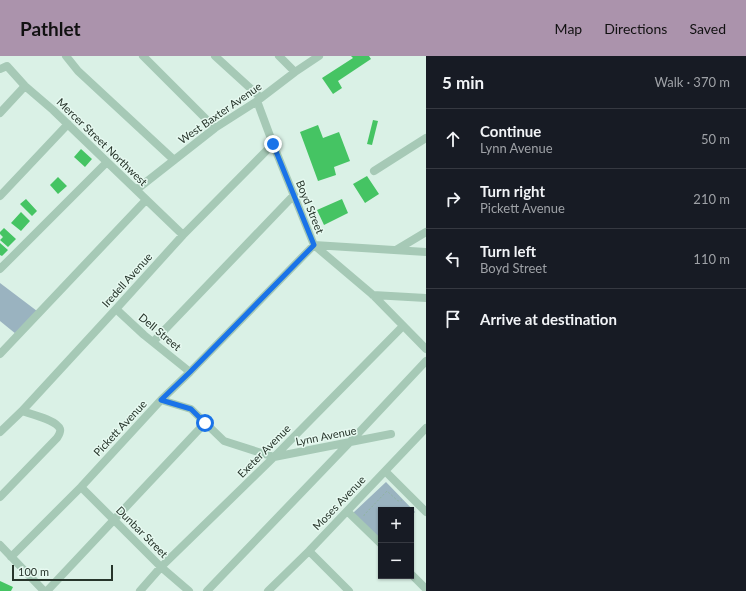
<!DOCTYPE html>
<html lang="en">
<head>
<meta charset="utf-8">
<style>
  body { margin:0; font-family:Lato,sans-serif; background:#20242c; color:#f1f3f6 }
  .controls { position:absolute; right:12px; bottom:12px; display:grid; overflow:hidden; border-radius:0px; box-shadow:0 1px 3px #0004 }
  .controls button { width:36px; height:36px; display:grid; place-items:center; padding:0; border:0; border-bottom:1px solid #363941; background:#171b24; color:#f1f3f6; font:20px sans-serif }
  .scale { position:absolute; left:12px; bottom:10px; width:101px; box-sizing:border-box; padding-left:4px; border:2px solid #27352b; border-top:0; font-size:11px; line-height:14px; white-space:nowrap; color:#27352b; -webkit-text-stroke:3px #e6f9f0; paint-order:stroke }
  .stop { position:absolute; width:12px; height:12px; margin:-9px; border:3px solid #1a73e8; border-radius:50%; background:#fff }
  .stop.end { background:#1a73e8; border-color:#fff; box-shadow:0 1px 4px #0008 }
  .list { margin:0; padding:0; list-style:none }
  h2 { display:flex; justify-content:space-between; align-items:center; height:52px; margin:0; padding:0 16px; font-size:17px }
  h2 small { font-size:13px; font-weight:400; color:#9ea1a6 }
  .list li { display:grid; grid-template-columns:26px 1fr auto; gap:12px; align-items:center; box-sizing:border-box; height:60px; padding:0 16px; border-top:1px solid #363941 }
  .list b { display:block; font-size:15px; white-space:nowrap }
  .list p { margin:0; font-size:13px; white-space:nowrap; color:#9ea1a6 }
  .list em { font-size:13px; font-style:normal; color:#9ea1a6 }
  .icon { flex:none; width:22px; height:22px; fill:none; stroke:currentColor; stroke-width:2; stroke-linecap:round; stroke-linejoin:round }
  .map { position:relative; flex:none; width:426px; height:535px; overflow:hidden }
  header { display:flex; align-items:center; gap:24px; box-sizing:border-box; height:56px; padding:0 20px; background:#ab93ac; color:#111 }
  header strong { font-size:19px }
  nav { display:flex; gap:22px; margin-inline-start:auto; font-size:14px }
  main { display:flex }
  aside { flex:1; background:#171b24 }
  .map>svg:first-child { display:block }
</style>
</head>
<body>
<header>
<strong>Pathlet</strong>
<nav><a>Map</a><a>Directions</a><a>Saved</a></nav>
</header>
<main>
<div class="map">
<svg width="426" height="535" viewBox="0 0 426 535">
  <rect width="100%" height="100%" fill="#daf1e6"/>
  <path fill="#9ab3c0" d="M0,227L37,255L16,278L0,265Z
    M386,426L415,456L411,460V454H381V486L353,457Z"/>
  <path fill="#45c463" d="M351,0H369L371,3L338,25L342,32L333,38L322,22L353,2Z
    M373,64L378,65L372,89L367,88Z
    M318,69L323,82L339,76L350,105L334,111L336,119L318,125L300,76Z
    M81,93L92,103L85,111L74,101Z
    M367,120L379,138L365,147L353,128Z
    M58,121L67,130L58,138L50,129Z
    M26,143L37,155L32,160L20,148Z
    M342,143L348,157L324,169L317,154Z
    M21,156L30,165L21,175L11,167Z
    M4,172L16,183L8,191L0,184L3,181L0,178V176Z
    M0,187L8,194L2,200L0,199Z
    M0,525L13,531L11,535H0Z"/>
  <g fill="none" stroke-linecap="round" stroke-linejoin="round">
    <path stroke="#90b4a0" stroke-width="1" stroke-dasharray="2 2" stroke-linecap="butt" d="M364,460V459L387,435L398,445L402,444"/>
    <path stroke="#a6c9b6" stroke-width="8" d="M66,0L78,15L174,104
      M143,0L215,72
      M215,0L261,42
      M279,0L295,16
      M0,13L7,10L25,30L53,54L183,179
      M257,45L273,88L314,189L373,239L426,293
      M0,57L25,30
      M374,115L426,82
      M136,134L215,72L257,45L295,16L319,0
      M0,140L68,68
      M396,194L426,176
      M0,213L107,106
      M373,239L426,242
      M116,253L144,279L190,316
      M153,286L294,139
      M0,298L146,144
      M161,344L191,353L224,385L274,401L391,378
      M0,376L22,355L116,253L183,179L273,88
      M385,415L426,456
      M81,431L161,511L189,535
      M0,441L57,382C59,379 61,376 60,373C57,364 31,358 22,355
      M347,455L381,488
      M0,489L44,535
      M309,495L349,535
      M11,501L81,431L161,344L190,316L314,189L426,196
      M411,518L426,533
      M47,535L205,367
      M140,535L161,511L274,401L403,270
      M207,535L350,386L426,305
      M268,535L309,495L426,372"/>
  </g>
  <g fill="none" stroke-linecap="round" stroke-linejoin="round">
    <path stroke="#1a73e8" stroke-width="5" d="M205,367L191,353L161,344L190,316L314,189L273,88"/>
  </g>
  <g text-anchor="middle" stroke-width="3" stroke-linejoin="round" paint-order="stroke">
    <g font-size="11" fill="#27352b" stroke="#e6f9f0">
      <text transform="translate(220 57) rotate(-35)" y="4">West Baxter Avenue</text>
      <text transform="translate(102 86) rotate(44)" y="4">Mercer Street Northwest</text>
      <text transform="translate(310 151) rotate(68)" y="4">Boyd Street</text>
      <text transform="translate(127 224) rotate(-48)" y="4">Iredell Avenue</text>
      <text transform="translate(160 276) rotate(40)" y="4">Dell Street</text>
      <text transform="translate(120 372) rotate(-47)" y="4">Pickett Avenue</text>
      <text transform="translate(326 380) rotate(-11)" y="4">Lynn Avenue</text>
      <text transform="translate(264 395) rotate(-45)" y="4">Exeter Avenue</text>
      <text transform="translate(339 447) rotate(-46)" y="4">Moses Avenue</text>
      <text transform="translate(142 476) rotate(45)" y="4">Dunbar Street</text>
    </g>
  </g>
</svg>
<div class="controls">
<button>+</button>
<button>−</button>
</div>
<div class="scale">100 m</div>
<div class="stop" style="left:205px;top:367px"></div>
<div class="stop end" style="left:273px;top:88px"></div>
</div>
<aside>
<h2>5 min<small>Walk · 370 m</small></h2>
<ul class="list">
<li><svg class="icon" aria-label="ahead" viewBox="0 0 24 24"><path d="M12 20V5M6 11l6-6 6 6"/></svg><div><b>Continue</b><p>Lynn Avenue</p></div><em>50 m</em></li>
<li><svg class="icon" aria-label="right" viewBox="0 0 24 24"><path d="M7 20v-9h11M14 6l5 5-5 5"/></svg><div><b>Turn right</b><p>Pickett Avenue</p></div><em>210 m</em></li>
<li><svg class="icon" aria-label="left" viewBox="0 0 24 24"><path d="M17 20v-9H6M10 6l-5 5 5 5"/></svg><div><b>Turn left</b><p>Boyd Street</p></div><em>110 m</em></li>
<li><svg class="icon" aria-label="arrive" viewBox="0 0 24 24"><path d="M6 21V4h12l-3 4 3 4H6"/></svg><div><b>Arrive at destination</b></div></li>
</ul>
</aside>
</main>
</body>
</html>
